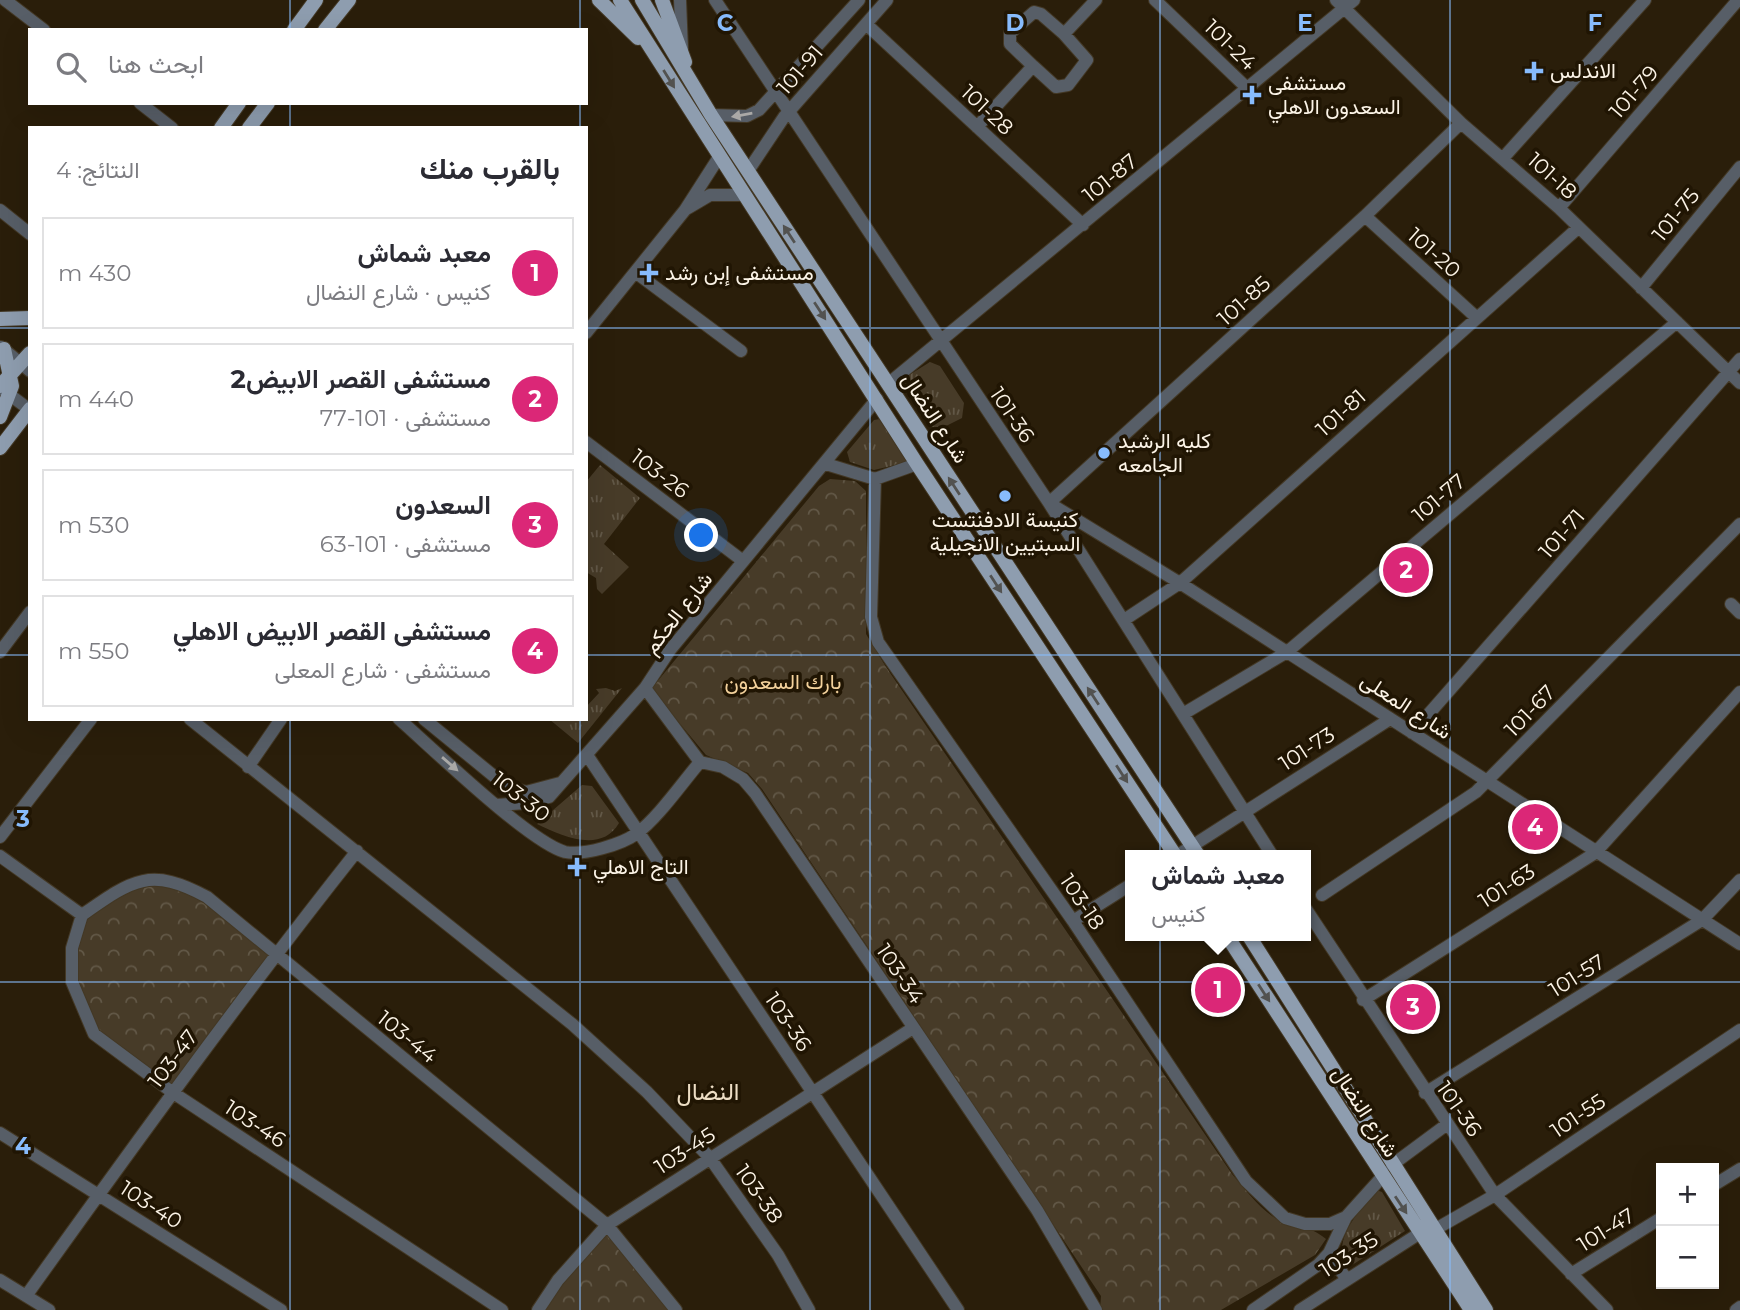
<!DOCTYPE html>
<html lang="ar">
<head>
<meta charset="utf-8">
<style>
  body { margin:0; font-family:Montserrat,Vazirmatn,sans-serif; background:#f2f2f3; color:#2b2b33; direction:rtl }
  .controls { position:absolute; right:21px; bottom:21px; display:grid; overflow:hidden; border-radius:0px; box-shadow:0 7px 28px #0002 }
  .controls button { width:63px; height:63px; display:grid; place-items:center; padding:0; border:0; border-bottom:2px solid #e1e1e2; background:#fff; color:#2b2b33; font:35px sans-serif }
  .you { position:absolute; left:702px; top:536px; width:24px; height:24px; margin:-18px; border:5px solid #fff; border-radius:50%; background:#1a73e8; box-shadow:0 0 0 10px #1a73e833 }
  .badge { display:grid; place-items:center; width:46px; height:46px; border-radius:50%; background:#db2777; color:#fff; font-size:23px; font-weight:700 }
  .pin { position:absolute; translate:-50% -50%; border:4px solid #fff; box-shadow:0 2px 7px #0006 }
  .popup { position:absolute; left:1125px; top:850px; width:186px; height:91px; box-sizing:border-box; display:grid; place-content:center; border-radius:0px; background:#fff; filter:drop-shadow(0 2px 5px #0005); font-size:23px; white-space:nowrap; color:#7c7c81 }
  .popup b { font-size:26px; color:#2b2b33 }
  .popup::after { content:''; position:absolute; left:50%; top:100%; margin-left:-14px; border:14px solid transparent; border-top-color:#fff }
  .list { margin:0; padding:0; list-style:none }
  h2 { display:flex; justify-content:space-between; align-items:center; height:91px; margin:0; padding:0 28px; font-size:30px }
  h2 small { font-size:23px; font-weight:400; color:#7c7c81 }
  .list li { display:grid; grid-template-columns:46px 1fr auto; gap:21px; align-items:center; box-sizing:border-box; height:112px; margin:0 14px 14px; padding:0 14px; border:2px solid #e1e1e2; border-radius:0px }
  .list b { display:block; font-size:26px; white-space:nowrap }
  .list p { margin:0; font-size:23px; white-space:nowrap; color:#7c7c81 }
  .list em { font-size:23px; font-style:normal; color:#7c7c81 }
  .icon { flex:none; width:38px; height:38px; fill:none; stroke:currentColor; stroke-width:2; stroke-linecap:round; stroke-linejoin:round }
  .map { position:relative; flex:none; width:1740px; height:1310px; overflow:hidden; direction:ltr }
  .search { position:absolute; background:#fff; box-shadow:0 7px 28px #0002; left:28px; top:28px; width:560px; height:77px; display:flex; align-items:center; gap:18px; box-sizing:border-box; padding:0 24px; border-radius:0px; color:#7c7c81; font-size:26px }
  .panel { position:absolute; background:#fff; box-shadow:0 7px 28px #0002; left:28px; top:126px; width:560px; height:595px; border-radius:0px; direction:rtl }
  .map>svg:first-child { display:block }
</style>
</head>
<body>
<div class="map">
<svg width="1740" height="1310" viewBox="0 0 1740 1310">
  <defs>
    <pattern id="grass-tufts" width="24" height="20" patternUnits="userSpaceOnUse" patternTransform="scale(1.75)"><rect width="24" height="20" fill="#473b28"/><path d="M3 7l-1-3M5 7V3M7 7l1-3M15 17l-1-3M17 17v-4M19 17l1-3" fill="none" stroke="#625847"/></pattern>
    <pattern id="park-crowns" width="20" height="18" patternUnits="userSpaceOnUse" patternTransform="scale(1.75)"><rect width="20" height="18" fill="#473b28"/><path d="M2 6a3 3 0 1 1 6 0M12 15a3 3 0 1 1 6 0" fill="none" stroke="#625847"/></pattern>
  </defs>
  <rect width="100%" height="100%" fill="#2a1e0a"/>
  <path fill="url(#grass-tufts)" d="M930,362L940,366L964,403L962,418L940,429L930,426L904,383L909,375Z
    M880,419L908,462L874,470L850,462L847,452L874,420Z
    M600,465L640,498L604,544L629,567L602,594L597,589L596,578L586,572V482Z
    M606,688L615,691L622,688L578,743L549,719H586V707L599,693L596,689Z
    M582,785L592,786L619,823C601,854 562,836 537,824Z
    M1376,1190L1382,1192L1405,1231L1349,1267C1328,1242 1361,1210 1376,1190Z"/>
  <path fill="url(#park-crowns)" d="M830,479L855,481L866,491V634L886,667L1232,1174C1245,1189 1258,1207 1275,1218C1293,1228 1307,1223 1326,1239L1315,1255L1221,1310H1100L1101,1296L762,789L748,773L706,755L651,689L819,486Z
    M146,874L207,897L275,954L172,1084L140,1069L94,1034L72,982L82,915Z
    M607,1225L676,1310H538Z"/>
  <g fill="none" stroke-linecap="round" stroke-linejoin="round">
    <defs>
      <path id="minor" d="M5,0L44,30
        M680,0L682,49
        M715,0L1049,503L1272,855
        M1155,0L1248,89
        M1336,0L1461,123L1559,208L1740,383
        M866,24L1083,225
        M1033,66L1056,87L1068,85L1087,60L1064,34
        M140,103L172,128
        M711,115L747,116L759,110L859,0
        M1461,123L1365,216L1049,503L1180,583L1740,944
        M977,127L1033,66L1010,44V33L1034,12L1041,14L1064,34L1096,0
        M1504,157L1645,0
        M748,171L784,117L887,0
        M688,208L710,195H744
        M1559,208L1738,0
        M0,210L30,234
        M1365,216L1477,318
        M635,272L741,351
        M1641,288L1740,167
        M586,333L685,210L719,157
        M1,347L30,371
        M888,384L1354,0
        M2,389L30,410
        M586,442L743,561
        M826,464L875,479L917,464
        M875,479L871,617L878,642L1073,921L1246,1181L1285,1218L1305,1224H1330L1346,1217L1382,1177
        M1731,604L1740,613
        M1124,620L1180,583L1578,228
        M0,652L30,612
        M645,688L700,762L723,767L743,779L755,793L1037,1210L1096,1310
        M1183,714L1287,652L1677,322
        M190,719L572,1024L647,1092L710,1158L778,1255L809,1310
        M399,719C432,748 529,842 565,852C584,856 622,844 636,834C658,818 682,783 700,762
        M424,719L506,786L526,792L560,783
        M1412,733L1740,359
        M587,755L958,1310
        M248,767L281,719
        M496,805L527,803L549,797L645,688L670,650L877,399
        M0,837L91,719
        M1178,855L1390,719
        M0,856L82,915
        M1322,895L1476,792L1740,524
        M1306,909L1495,1195L1607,1310
        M82,915C132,880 150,866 207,897L607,1225L676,1310
        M82,915L72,948V982L94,1034L172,1092L502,1310
        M1073,921L1130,885
        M1363,1000L1595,853L1740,692
        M1425,1093L1702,920L1740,880
        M0,1133L281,1310
        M1392,1165L1446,1125
        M1714,1185L1740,1169
        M1434,1230L1495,1195L1740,1030
        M1329,1253L1347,1280
        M1571,1274L1661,1218
        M0,1280L49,1310
        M26,1296C134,1145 242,996 357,851
        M538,1310L558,1280L607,1225L913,1028
        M1253,1310L1318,1265L1329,1253L1346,1217
        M1300,1310L1420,1233
        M1736,1310L1740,1307"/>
      <path id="major" d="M599,0L638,38
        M620,0L917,464L1175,855
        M642,0L711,115L1198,855
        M662,0L685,62
        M294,30L316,0
        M325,30L349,0
        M221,128L239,103
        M249,128L268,103
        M0,319L30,318
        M0,386L30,353
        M0,417L12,386L4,349
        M0,448L30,409
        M1227,936L1471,1310
        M1249,936L1486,1310"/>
    </defs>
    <use href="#minor" stroke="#433825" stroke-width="14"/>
    <use href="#major" stroke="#433825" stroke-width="16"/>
    <use href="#minor" stroke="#575e67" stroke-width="12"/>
    <use href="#major" stroke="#8e9daf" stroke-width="14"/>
  </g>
  <defs><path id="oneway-solid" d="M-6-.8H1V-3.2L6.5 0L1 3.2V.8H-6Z" transform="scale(1.75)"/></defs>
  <g fill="#525250">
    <use href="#oneway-solid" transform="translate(669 79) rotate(58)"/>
    <use href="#oneway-solid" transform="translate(789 234) rotate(-123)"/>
    <use href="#oneway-solid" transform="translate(820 311) rotate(57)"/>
    <use href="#oneway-solid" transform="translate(954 486) rotate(-123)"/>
    <use href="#oneway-solid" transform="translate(996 584) rotate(57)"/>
    <use href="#oneway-solid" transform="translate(1093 696) rotate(-123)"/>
    <use href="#oneway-solid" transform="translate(1122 774) rotate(57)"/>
    <use href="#oneway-solid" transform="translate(1264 993) rotate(57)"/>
    <use href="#oneway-solid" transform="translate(1401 1205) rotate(56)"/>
  </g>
  <g fill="#aaa9a7">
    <use href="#oneway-solid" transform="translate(742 115) rotate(170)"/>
    <use href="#oneway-solid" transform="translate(450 764) rotate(41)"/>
  </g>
  <path fill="none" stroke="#87bbfc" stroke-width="2" stroke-opacity="0.55" d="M290,0V30M580,0V30M870,0V1310M1160,0V1310M1450,0V1310M290,103V128M580,103V128M0,328H30M586,328H1740M0,655H30M586,655H1740M290,719V1310M580,719V1310M0,982H1740"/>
  <g fill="#87bbfc" stroke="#201503" stroke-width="2.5">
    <path d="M1530.5 60.5h7v7h7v7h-7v7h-7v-7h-7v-7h7z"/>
    <path d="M1248.5 84.5h7v7h7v7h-7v7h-7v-7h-7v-7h7z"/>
    <path d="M645.5 262.5h7v7h7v7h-7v7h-7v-7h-7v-7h7z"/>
    <circle cx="1104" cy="453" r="7"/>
    <circle cx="1005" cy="496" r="7"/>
    <path d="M573.5 856.5h7v7h7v7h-7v7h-7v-7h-7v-7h7z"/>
  </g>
  <g text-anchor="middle" stroke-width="7" stroke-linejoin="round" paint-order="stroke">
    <g font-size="21" fill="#fcf4e7" stroke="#201503">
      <text transform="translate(1230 45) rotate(44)" y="7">101-24</text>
      <text transform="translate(800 70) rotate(-49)" y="7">101-91</text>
      <text transform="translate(1634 92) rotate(-49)" y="7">101-79</text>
      <text transform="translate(987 110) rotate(43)" y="7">101-28</text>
      <text transform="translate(1552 176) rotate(42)" y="7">101-18</text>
      <text transform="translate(1110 178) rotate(-39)" y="7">101-87</text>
      <text transform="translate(1676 215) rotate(-51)" y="7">101-75</text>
      <text transform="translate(1434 253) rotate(42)" y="7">101-20</text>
      <text transform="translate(1244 301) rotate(-42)" y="7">101-85</text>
      <text transform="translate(1341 413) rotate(-42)" y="7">101-81</text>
      <text transform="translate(1012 415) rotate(56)" y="7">101-36</text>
      <text transform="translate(935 418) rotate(57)" y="7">شارع النضال</text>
      <text transform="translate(660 474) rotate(37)" y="7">103-26</text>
      <text transform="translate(1439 498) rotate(-40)" y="7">101-77</text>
      <text transform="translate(1562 534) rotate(-49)" y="7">101-71</text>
      <text transform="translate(678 613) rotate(-52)" y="7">شارع الحكم</text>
      <text transform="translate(1406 706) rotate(33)" y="7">شارع المعلى</text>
      <text transform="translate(1530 711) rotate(-46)" y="7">101-67</text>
      <text transform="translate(1307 749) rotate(-33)" y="7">101-73</text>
      <text transform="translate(521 797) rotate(38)" y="7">103-30</text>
      <text transform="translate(1507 886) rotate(-33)" y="7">101-63</text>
      <text transform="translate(1082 902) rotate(56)" y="7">103-18</text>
      <text transform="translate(900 974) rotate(56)" y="7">103-34</text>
      <text transform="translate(1577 976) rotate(-32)" y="7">101-57</text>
      <text transform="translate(788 1022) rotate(56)" y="7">103-36</text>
      <text transform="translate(407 1037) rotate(39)" y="7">103-44</text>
      <text transform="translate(173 1059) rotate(-53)" y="7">103-47</text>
      <text transform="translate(1459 1109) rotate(55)" y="7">101-36</text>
      <text transform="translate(1365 1112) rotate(57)" y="7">شارع النضال</text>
      <text transform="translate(1578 1116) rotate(-34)" y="7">101-55</text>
      <text transform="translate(255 1124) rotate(33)" y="7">103-46</text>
      <text transform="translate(685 1151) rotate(-33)" y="7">103-45</text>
      <text transform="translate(759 1194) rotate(55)" y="7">103-38</text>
      <text transform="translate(151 1205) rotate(33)" y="7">103-40</text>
      <text transform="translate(1606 1230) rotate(-32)" y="7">101-47</text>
      <text transform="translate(1349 1255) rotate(-33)" y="7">103-35</text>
    </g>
    <g font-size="21" fill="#fcf4e7" stroke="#201503" text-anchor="start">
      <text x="1550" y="78">الاندلس</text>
      <text x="1268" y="90">مستشفى<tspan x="1268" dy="24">السعدون الاهلي</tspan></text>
      <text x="665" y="280">مستشفى إبن رشد</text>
      <text x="1118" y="448">كليه الرشيد<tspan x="1118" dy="24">الجامعه</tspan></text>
      <text x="1005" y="527" text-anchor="middle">كنيسة الادفنتست<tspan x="1005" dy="24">السبتيين الانجيلية</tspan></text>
      <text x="593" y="874">التاج الاهلي</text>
    </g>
    <g font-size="21" fill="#f4d29c" stroke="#201503">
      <text x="783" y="689">بارك السعدون</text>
    </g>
    <g font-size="24" fill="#eddec5" stroke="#201503">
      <text x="708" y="1100">النضال</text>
    </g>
  </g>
  <g font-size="23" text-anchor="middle" font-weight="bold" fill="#87bbfc" stroke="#201503" stroke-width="7" stroke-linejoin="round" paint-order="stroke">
    <text x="725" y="31">C</text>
    <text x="1015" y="31">D</text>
    <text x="1305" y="31">E</text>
    <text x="1595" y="31">F</text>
    <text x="23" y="827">3</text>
    <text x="23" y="1154">4</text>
  </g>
</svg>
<div class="controls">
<button>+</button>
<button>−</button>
</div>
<div class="you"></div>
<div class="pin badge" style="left:1218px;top:990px">1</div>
<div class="popup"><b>معبد شماش</b>كنيس</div>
<div class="pin badge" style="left:1406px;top:570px">2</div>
<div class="pin badge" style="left:1413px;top:1007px">3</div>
<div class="pin badge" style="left:1535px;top:827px">4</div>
<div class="search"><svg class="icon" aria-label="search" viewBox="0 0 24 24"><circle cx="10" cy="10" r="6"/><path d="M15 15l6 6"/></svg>ابحث هنا</div>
<section class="panel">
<h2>بالقرب منك<small>النتائج: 4</small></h2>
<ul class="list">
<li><span class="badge">1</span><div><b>معبد شماش</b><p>كنيس · شارع النضال</p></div><em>430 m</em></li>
<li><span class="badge">2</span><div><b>مستشفى القصر الابيض2</b><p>مستشفى · 101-77</p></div><em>440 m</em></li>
<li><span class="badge">3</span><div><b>السعدون</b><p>مستشفى · 101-63</p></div><em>530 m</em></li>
<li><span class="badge">4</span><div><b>مستشفى القصر الابيض الاهلي</b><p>مستشفى · شارع المعلى</p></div><em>550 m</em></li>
</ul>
</section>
</div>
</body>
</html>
